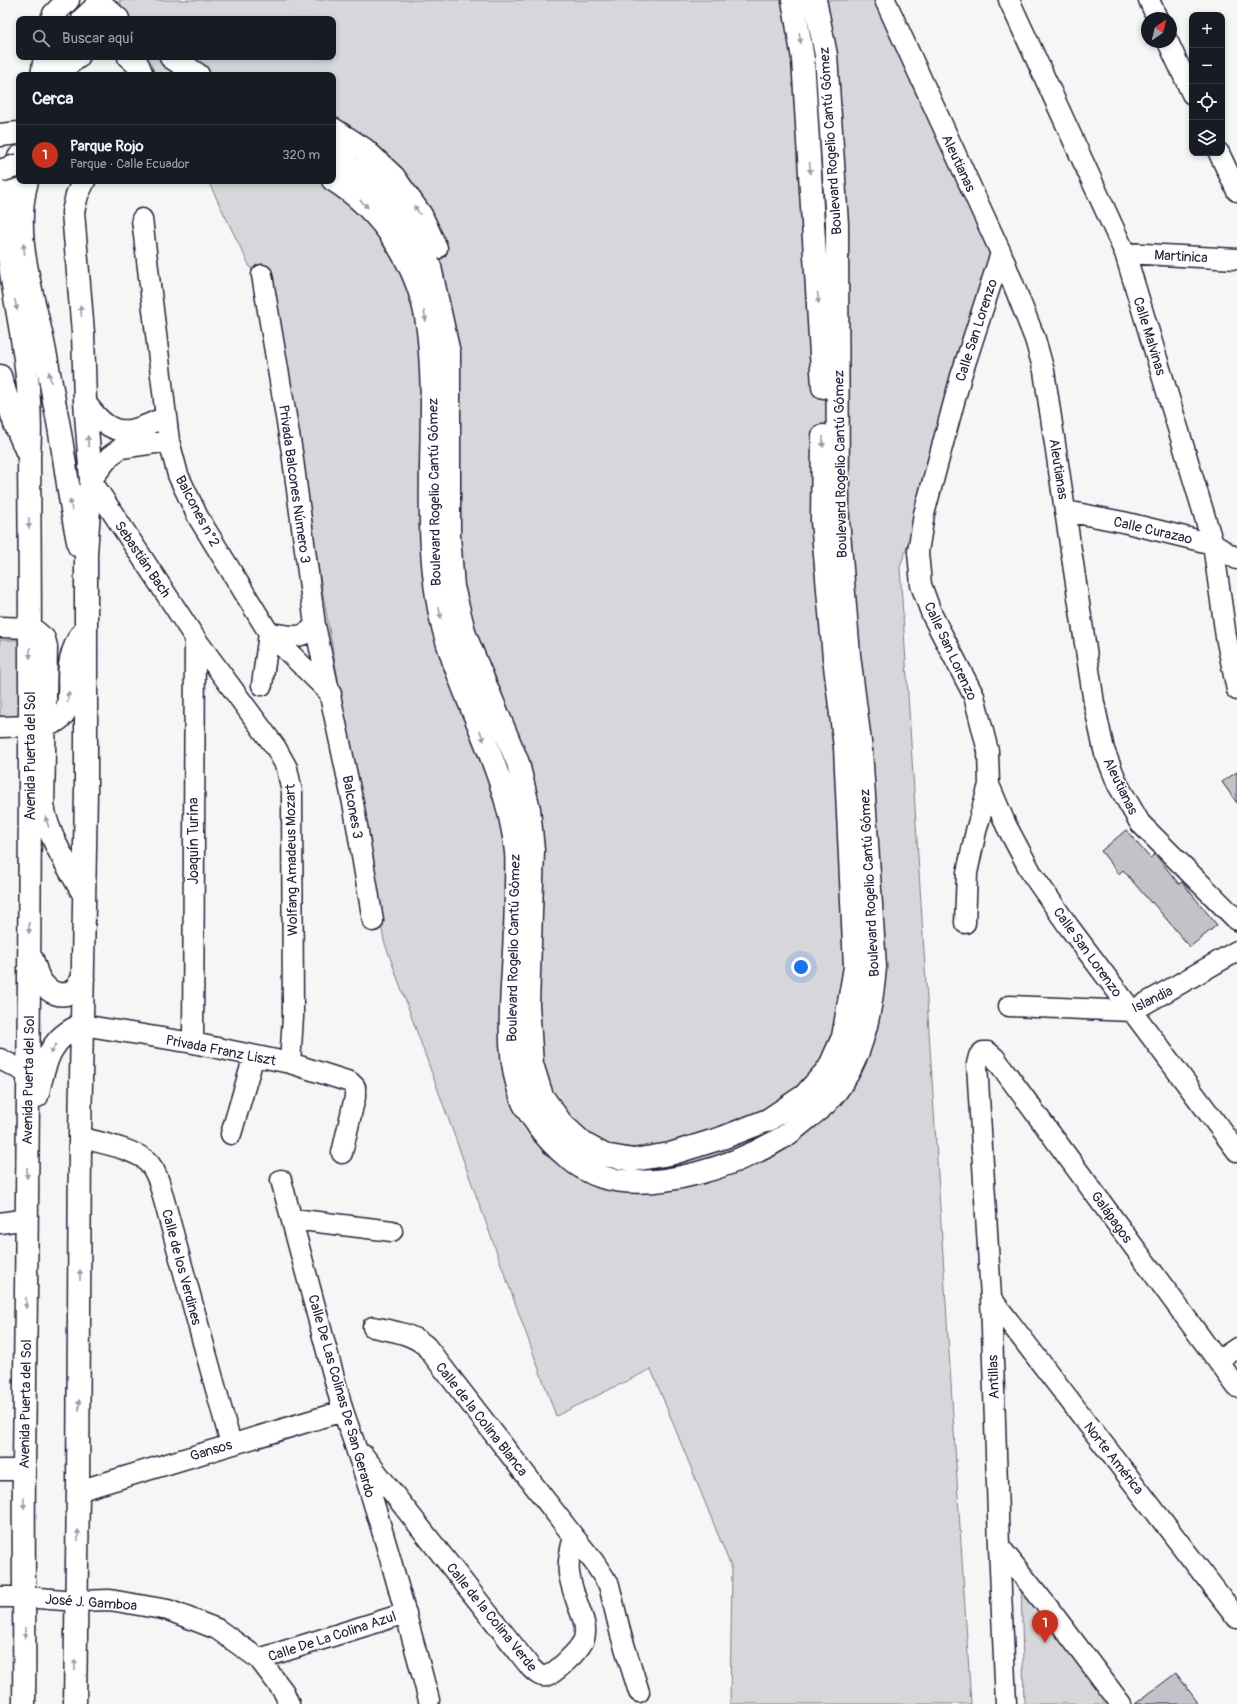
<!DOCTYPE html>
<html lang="es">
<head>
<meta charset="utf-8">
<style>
  body { margin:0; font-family:Pangolin,sans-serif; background:#242831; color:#f1f3f6 }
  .controls { position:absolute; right:12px; top:12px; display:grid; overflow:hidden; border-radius:8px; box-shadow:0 2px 6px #0003 }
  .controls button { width:36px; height:36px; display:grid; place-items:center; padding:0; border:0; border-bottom:1px solid #363941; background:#171b24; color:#f1f3f6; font:20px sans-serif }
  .compass { position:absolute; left:1141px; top:12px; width:36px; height:36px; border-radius:50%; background:#171b24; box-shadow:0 2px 6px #0003; rotate:35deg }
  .you { position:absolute; left:801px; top:967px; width:14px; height:14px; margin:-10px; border:3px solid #fff; border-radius:50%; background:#1a73e8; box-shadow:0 0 0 6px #1a73e833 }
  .badge { display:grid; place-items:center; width:26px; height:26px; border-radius:50%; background:#c8321e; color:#fff; font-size:13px; font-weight:700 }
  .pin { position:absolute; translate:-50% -33px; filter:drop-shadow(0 1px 2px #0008) }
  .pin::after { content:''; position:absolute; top:21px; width:14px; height:12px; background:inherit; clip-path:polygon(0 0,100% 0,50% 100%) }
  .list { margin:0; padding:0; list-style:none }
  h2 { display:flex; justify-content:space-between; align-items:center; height:52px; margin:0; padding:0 16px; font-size:17px }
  h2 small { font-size:13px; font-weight:400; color:#9ea1a6 }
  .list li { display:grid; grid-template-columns:26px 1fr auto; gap:12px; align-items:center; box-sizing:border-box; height:60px; padding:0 16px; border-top:1px solid #363941 }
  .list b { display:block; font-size:15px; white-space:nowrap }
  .list p { margin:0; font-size:13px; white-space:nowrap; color:#9ea1a6 }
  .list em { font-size:13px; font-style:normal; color:#9ea1a6 }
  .icon { flex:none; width:22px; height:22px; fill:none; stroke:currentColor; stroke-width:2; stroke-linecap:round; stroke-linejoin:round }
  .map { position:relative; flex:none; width:1237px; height:1704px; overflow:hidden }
  .search { position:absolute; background:#171b24; box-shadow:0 2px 6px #0003; left:16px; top:16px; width:320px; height:44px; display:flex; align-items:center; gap:10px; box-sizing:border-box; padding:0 14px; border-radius:8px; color:#9ea1a6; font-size:15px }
  .panel { position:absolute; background:#171b24; box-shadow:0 2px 6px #0003; left:16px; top:72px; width:320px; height:112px; border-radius:8px }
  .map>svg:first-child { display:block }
</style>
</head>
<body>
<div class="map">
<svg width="1237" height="1704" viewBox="0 0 1237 1704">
  <rect width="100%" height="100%" fill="#f6f6f7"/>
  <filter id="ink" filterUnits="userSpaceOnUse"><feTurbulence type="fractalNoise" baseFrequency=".025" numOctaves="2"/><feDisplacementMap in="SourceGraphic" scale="8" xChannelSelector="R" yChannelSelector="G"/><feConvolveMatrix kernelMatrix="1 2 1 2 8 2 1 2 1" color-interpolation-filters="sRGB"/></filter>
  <g filter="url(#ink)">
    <path fill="#d7d7db" stroke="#7c7c8b" d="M119,0H880L1005,260L900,567L971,1704H730L732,1569L651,1369L556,1416L384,941L274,316L208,181H333V75H155L147,57H333V19H128Z
      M0,640H23L22,722H0Z
      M1021,1581L1114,1704H1024Z"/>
    <path fill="#c2c2c9" stroke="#22223b" d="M1237,772V803L1222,782Z
      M1126,830L1150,858L1155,854L1179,884L1182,882L1217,925L1190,947L1152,902L1151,903L1123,870L1119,874L1101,851Z
      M1176,1673L1199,1704H1135Z"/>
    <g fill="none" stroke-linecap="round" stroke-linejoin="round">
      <defs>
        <path id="minor" d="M885,0L1001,253L1035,339L1044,371L1094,703L1104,750L1118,785L1140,823L1237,920
          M1009,0L1125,253L1213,544L1226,637L1237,690
          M1149,0L1157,18
          M1168,42L1192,94
          M1219,153L1237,191
          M142,219L169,441L178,475L198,517L269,633L331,694
          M1001,253L961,376L924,514L918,552L921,585L932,615L974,696L988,751L989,785L1006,825L1032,874L1069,927L1237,1151
          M1125,253L1237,259
          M262,275L292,452L315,625L354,808L373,921
          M85,401C112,441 128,434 167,416
          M169,441L121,448L110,456L91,480L195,638L276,748L287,768L292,792L293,1017L290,1063
          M1066,511L1123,522L1213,544L1237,559
          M0,627L31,628
          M262,685L269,633C290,635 301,642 315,625
          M0,727L30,726
          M965,923L967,873L976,831L989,785
          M1009,1006L1132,1011L1237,951
          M82,1025L193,1043L290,1063L350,1082L355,1087V1097L342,1153
          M193,1043L195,638
          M0,1059L29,1074
          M231,1134L254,1056
          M80,1137C100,1143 130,1148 146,1160C153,1166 156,1174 159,1182L231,1444
          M281,1180L343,1411C377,1505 403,1603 429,1700
          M293,1219L392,1231
          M0,1223L27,1219
          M991,1298L1237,1618
          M373,1327C392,1331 411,1333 426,1346L574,1537L594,1562L609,1585L621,1635L639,1692
          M1218,1361L1237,1348
          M363,1455L531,1668C535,1672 540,1677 546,1676C555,1674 578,1651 582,1643C584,1641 585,1635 585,1632C586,1623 581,1614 578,1605C568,1577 565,1567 574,1537
          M0,1470H24
          M78,1491L343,1411
          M999,1546L1047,1606L1121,1704
          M0,1597H25L77,1601L110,1600L168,1610L217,1629L259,1659L284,1692L289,1704
          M259,1659L406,1613
          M1006,1704L999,1546L991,1298L977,1064L979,1056L983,1052H988L995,1058L1237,1387"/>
        <path id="major" d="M97,0L118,19
          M793,0L803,59L823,387
          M52,19L54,14L68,0
          M83,19L100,3
          M129,57L138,65L142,75
          M171,57L198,75
          M58,71L78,57
          M42,75L45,57
          M333,129L364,149L394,177L421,215L436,248
          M0,135L19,133
          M333,154L362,175L390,203L415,235L430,267L449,353V536L453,587L465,635L518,763L529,809L533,850L528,1005L532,1064L542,1096L562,1124L584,1144L604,1155L633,1160L670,1154L722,1138L768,1120L804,1096L829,1068L843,1037L855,967L845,747L834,658L822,521L823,436
          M19,157C16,164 13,172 10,179C0,229 13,283 21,332C28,374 32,414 29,456C32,793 28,1129 24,1466C23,1545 25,1625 24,1704
          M333,180C381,210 416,262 426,317C431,344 431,371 432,399C432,473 425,554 443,627C463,703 508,773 516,852C517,864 516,877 516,889C516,921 514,954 512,986C510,1025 508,1064 523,1102C527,1111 534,1119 539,1127C553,1147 579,1170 602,1177C658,1193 738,1165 785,1136C794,1130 801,1123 809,1117C814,1113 821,1108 826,1103C861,1067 871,1015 875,967L861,750L849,655L838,520L837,224L826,55L815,0
          M27,181C13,231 30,284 41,333C47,359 51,385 56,411C65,456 69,501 79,546
          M0,376L15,424L27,452
          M31,628L44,639L46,647L43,806C48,837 68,866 83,893
          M32,726C42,725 54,725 61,717C74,704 67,681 70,666C71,656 75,645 80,636
          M32,959C35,966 36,974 40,980C48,993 63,1000 75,989C78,986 80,982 83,979
          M37,1096C45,1064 48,1038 82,1025
          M75,1704L78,1491L80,1137L86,790V554L91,480L85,401L83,333L73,212L77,195L84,181"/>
      </defs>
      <use href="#minor" stroke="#22223b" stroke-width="23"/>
      <use href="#major" stroke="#22223b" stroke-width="25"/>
      <use href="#minor" stroke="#fff" stroke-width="20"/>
      <use href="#major" stroke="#fff" stroke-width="22"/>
      <defs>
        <path id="major-bridge" d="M0,171L19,165"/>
      </defs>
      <use href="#major-bridge" stroke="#22223b" stroke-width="25" stroke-linecap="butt"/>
      <use href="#major-bridge" stroke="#fff" stroke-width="22"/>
    </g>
    <defs><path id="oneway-solid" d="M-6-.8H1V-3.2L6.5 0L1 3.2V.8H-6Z"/></defs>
    <g fill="#9c9ca7">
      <use href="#oneway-solid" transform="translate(800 38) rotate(81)"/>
      <use href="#oneway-solid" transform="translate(810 168) rotate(86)"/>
      <use href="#oneway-solid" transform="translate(364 204) rotate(43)"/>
      <use href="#oneway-solid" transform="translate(417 210) rotate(-125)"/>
      <use href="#oneway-solid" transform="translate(24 249) rotate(-97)"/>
      <use href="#oneway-solid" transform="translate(818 298) rotate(86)"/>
      <use href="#oneway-solid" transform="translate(16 305) rotate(79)"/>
      <use href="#oneway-solid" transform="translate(81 311) rotate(-95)"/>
      <use href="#oneway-solid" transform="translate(425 316) rotate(79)"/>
      <use href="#oneway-solid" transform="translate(50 377) rotate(-101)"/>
      <use href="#oneway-solid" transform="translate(88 441) rotate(-94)"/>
      <use href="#oneway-solid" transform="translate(823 442) rotate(91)"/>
      <use href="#oneway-solid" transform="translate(71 505) rotate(-100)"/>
      <use href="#oneway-solid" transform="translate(29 523) rotate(89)"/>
      <use href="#oneway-solid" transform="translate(440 613) rotate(78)"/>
      <use href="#oneway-solid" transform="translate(30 653) rotate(91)"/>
      <use href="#oneway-solid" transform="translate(68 697) rotate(-85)"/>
      <use href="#oneway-solid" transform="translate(482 736) rotate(69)"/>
      <use href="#oneway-solid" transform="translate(47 822) rotate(-108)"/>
      <use href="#oneway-solid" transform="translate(29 928) rotate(91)"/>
      <use href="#oneway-solid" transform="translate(53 1049) rotate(120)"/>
      <use href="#oneway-solid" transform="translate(27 1173) rotate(91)"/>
      <use href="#oneway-solid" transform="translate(80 1275) rotate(-90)"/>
      <use href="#oneway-solid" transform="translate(26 1303) rotate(90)"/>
      <use href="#oneway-solid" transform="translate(79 1405) rotate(-90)"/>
      <use href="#oneway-solid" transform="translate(24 1503) rotate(90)"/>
      <use href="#oneway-solid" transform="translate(78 1535) rotate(-89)"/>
      <use href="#oneway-solid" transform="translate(25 1633) rotate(90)"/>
      <use href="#oneway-solid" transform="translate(75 1665) rotate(-89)"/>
    </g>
  </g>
  <g text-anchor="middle" stroke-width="3" stroke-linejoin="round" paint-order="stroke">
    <g font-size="14" fill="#22223b" stroke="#fff">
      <text transform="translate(830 141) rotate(-94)" y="5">Boulevard Rogelio Cantú Gómez</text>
      <text transform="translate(959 163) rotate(65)" y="5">Aleutianas</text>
      <text transform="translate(1181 256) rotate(3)" y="5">Martinica</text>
      <text transform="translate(976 330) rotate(-72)" y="5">Calle San Lorenzo</text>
      <text transform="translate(1150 336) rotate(73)" y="5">Calle Malvinas</text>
      <text transform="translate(840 464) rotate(-91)" y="5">Boulevard Rogelio Cantú Gómez</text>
      <text transform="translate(1059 469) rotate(81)" y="5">Aleutianas</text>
      <text transform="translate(295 484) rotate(82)" y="5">Privada Balcones Número 3</text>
      <text transform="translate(434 492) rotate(-91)" y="5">Boulevard Rogelio Cantú Gómez</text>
      <text transform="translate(198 511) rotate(62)" y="5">Balcones n°2</text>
      <text transform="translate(1153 530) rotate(13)" y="5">Calle Curazao</text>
      <text transform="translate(143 559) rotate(56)" y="5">Sebastián Bach</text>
      <text transform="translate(951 651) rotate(65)" y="5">Calle San Lorenzo</text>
      <text transform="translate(30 756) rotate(-90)" y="5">Avenida Puerta del Sol</text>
      <text transform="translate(1121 786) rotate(64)" y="5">Aleutianas</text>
      <text transform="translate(353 807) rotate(80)" y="5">Balcones 3</text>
      <text transform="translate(193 841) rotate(-90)" y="5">Joaquín Turína</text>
      <text transform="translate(291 860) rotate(-91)" y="5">Wolfang Amadeus Mozart</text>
      <text transform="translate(869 883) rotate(-93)" y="5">Boulevard Rogelio Cantú Gómez</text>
      <text transform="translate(513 948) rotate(-89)" y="5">Boulevard Rogelio Cantú Gómez</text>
      <text transform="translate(1088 952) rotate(54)" y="5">Calle San Lorenzo</text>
      <text transform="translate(1152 999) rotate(-26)" y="5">Islandia</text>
      <text transform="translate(221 1050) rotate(11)" y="5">Privada Franz Liszt</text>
      <text transform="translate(28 1080) rotate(-89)" y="5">Avenida Puerta del Sol</text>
      <text transform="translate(1112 1217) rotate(54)" y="5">Galápagos</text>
      <text transform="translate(182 1267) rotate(75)" y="5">Calle de los Verdines</text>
      <text transform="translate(993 1377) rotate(-92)" y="5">Antillas</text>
      <text transform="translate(342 1396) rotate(74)" y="5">Calle De Las Colinas De San Gerardo</text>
      <text transform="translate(25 1404) rotate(-89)" y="5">Avenida Puerta del Sol</text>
      <text transform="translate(482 1419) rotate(52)" y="5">Calle de la Colina Blanca</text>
      <text transform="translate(211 1450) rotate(-17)" y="5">Gansos</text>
      <text transform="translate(1114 1458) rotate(52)" y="5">Norte América</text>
      <text transform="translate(91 1602) rotate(4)" y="5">José J. Gamboa</text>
      <text transform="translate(492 1617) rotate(51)" y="5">Calle de la Colina Verde</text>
      <text transform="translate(332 1636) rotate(-18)" y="5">Calle De La Colina Azul</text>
    </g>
  </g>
</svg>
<div class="controls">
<button>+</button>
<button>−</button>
<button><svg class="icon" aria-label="locate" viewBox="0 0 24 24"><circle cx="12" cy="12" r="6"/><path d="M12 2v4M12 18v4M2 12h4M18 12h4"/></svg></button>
<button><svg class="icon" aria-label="layers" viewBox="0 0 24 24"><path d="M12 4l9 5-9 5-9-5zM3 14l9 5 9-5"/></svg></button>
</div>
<svg class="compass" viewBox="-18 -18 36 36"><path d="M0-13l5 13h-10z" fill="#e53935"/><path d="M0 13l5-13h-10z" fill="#9ea1a6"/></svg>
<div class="you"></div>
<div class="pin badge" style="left:1045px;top:1643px">1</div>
<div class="search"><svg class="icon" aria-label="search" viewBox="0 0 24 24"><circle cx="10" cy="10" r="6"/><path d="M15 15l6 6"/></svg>Buscar aquí</div>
<section class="panel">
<h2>Cerca<small></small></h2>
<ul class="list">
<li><span class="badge">1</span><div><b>Parque Rojo</b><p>Parque · Calle Ecuador</p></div><em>320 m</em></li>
</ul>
</section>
</div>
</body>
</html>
